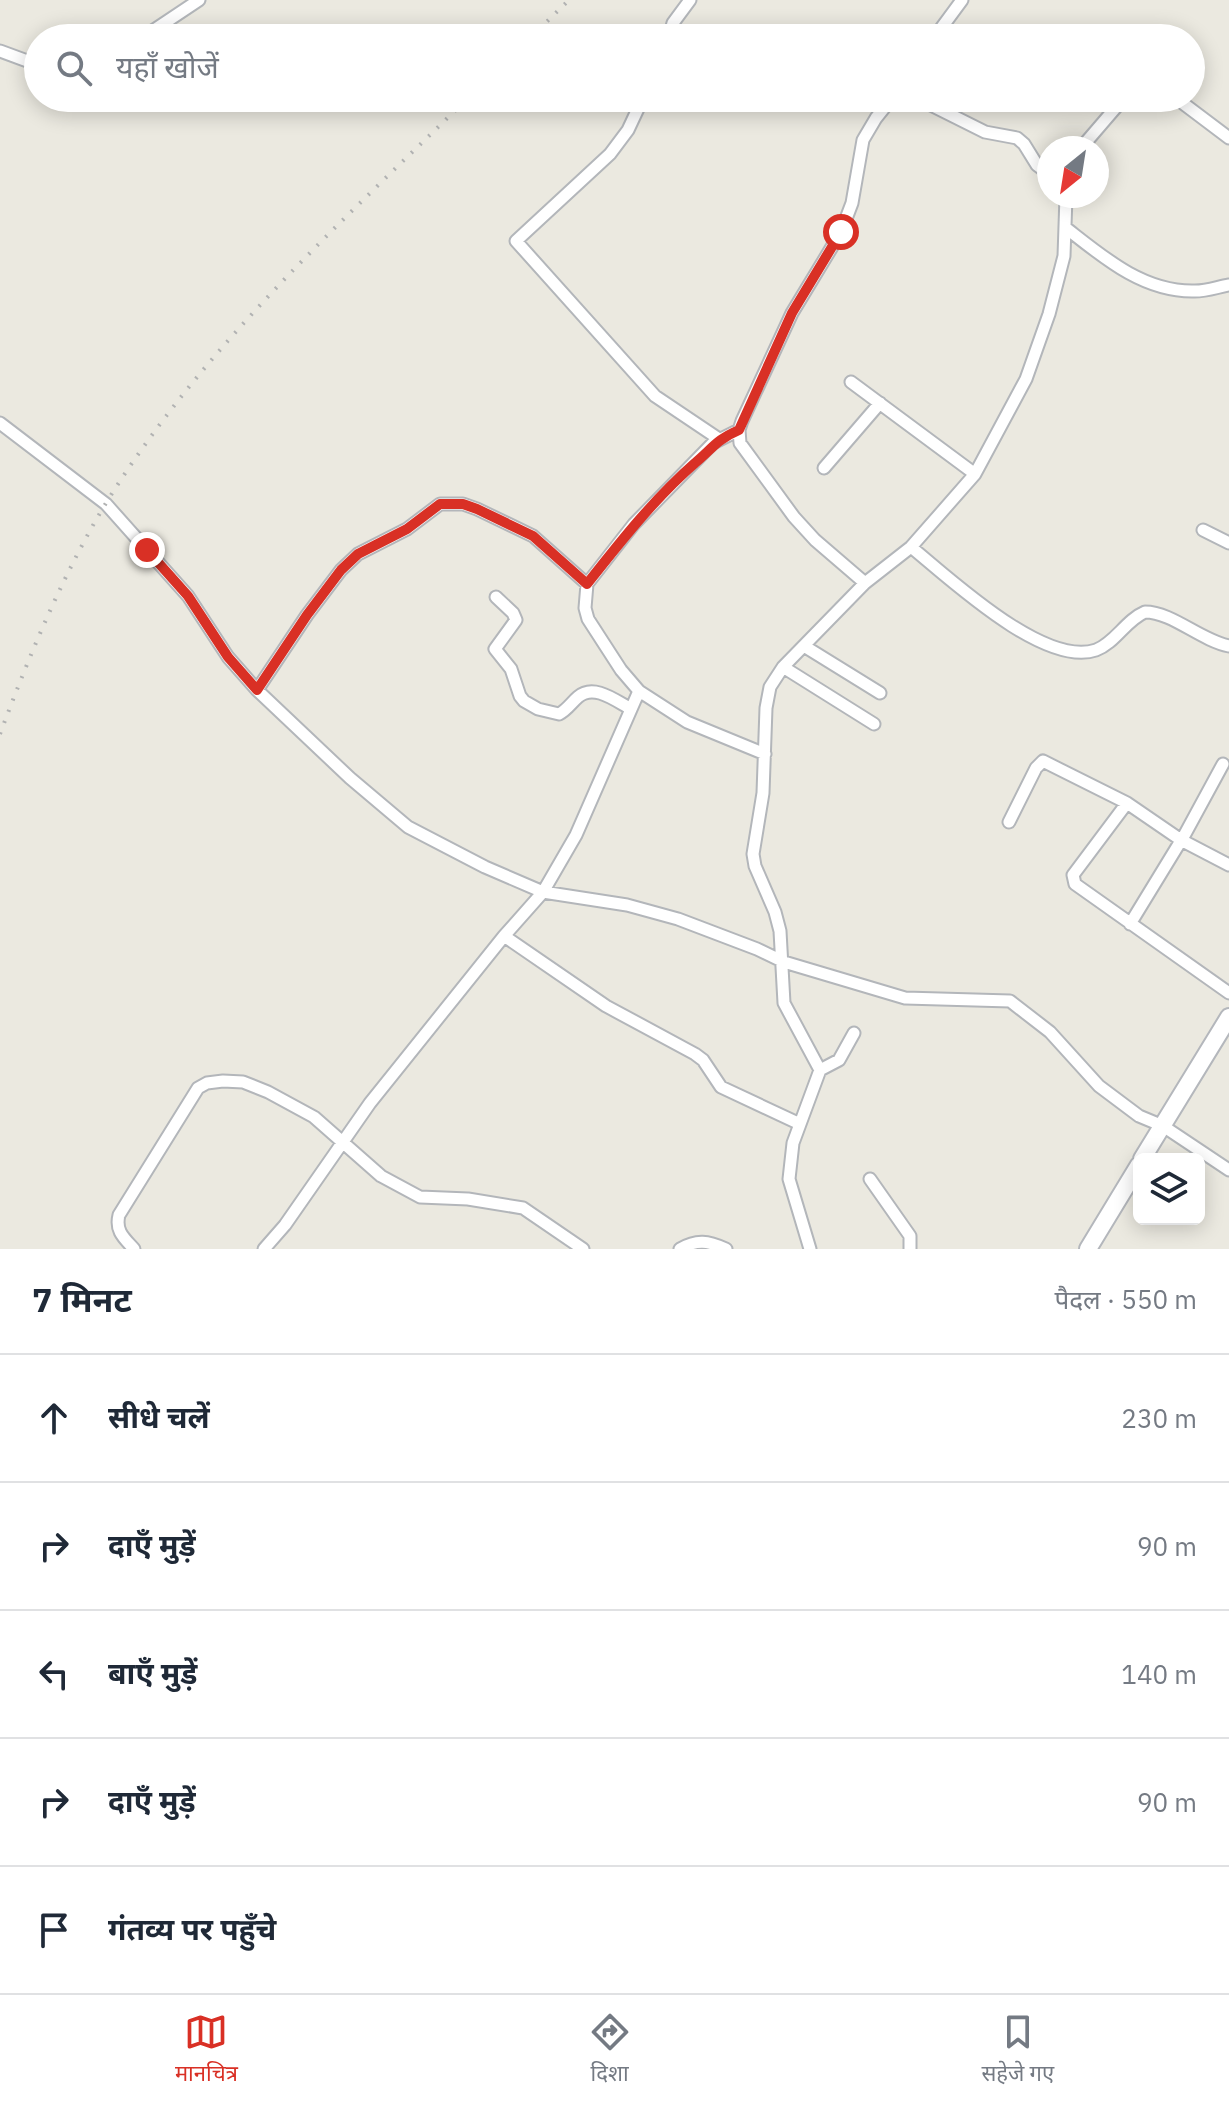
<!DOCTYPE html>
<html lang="hi">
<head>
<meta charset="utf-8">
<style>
  body { margin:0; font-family:"IBM Plex Sans","Noto Sans Devanagari",sans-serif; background:#f6f6f7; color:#1f2937 }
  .controls { position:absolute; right:24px; bottom:24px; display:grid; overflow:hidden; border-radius:12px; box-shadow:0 4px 20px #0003 }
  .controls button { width:72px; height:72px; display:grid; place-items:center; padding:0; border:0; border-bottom:2px solid #e0e1e3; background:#fff; color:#1f2937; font:40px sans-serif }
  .compass { position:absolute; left:1037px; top:136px; width:72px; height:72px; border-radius:50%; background:#fff; box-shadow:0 4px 20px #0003; rotate:210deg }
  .stop { position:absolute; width:24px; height:24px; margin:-18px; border:6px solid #d93025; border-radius:50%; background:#fff }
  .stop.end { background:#d93025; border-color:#fff; box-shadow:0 2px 8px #0008 }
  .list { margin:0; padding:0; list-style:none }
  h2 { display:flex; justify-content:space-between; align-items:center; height:104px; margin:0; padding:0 32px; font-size:34px }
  h2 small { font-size:26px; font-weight:400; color:#747a83 }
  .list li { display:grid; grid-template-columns:52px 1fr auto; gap:24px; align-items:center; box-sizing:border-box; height:128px; padding:0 32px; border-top:2px solid #e0e1e3 }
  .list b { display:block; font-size:30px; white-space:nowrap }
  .list em { font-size:26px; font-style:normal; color:#747a83 }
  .icon { flex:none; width:44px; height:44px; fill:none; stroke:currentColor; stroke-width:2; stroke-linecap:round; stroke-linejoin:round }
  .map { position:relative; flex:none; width:1229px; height:1249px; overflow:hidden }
  .search { position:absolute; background:#fff; box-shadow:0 4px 20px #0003; left:24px; right:24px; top:24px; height:88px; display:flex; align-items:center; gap:20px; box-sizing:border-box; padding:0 28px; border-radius:44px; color:#747a83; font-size:30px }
  .sheet { height:744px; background:#fff }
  nav { display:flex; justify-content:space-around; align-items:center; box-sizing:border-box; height:112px; border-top:2px solid #e0e1e3; background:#fff; font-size:22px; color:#747a83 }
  nav a { display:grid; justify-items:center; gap:4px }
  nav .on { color:#d93025 }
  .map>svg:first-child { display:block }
</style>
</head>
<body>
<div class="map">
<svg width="1229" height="1249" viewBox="0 0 1229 1249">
  <rect width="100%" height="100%" fill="#ebe9e0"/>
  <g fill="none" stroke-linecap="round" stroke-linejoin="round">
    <defs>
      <path id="street" d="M142,38L199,0
        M669,38L673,23L690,0
        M934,38L962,0
        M0,51L38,65
        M643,98L628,130L610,154L516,241L655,396L719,439
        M917,98L985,132L1017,138L1024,144L1037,165L1049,174
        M1176,98L1229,138
        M1081,148L1124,98
        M1066,228C1103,257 1142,291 1192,291C1205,292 1217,287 1229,285
        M851,382L975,474
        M0,423L106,504L188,596L228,657L257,690L350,778L408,827L485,867L543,892L627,905L678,919L757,949L784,962L905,998L1010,1001L1050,1032L1099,1086L1139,1116L1163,1126L1229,1170
        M739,430L713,443L634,524L587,584L585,608L588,619L621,670L639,691L687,722L765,754
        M824,468L880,403
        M1203,530L1229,543
        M911,547C948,577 1044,668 1096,650C1115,643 1126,620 1145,612C1172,612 1200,640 1229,646
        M865,583L815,540L794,517L740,443L739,430L742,421L792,313L841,232L852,203L863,140L876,118L892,98
        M496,597L513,613L516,620L495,649L511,669L520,696L524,701L538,709L559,714C567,710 571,703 578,697C594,683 616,701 631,709
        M804,646L880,693
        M783,667L874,724
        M257,690L307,615L341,570L358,554L407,529L440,504H463L477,509L533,536L587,584
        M1127,803L1073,875L1075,884L1229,993
        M1009,822L1036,768L1043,761L1127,803L1181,840L1229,865
        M1130,924L1185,834L1223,764
        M504,936L606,1006L695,1054L703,1060L721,1087L800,1124
        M820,1070L839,1060L854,1033
        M870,1179L910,1236V1249
        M134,1249C124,1238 115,1231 119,1215L198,1088L207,1083L223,1081L243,1082L268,1092L314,1117L381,1176L420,1197L468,1199L523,1208L583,1249
        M264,1249L285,1225L370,1103L504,936L543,892L576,835L639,691
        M680,1249C697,1239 708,1241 726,1249
        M810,1249L789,1179L793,1143L820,1070L784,1003L780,931L775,912L755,866L753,854L763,793L766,708L770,687L783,667L865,583L911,547L975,474L1026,379L1049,314L1064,256L1066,196"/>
      <path id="secondary" d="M1142,1159L1229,1017
        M1088,1249L1139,1165"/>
    </defs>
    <use href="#street" stroke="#b3b6ba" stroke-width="15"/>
    <use href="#secondary" stroke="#b4b7bc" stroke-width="20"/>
    <use href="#street" stroke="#fff" stroke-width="11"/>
    <use href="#secondary" stroke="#fff" stroke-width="16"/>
    <path stroke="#b1b2b2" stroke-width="4" stroke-dasharray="2 10" stroke-linecap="butt" d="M530,38L569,0
      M0,734C29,656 63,574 106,503C202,348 339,224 468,98"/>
  </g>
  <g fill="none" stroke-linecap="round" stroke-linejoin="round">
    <path stroke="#d93025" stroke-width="10" d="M147,550L188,596L228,657L257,690L307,615L341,570L358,554L407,529L440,504H463L477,509L533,536L587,584C621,541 654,499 695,463C713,448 716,440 739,430L792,313L841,232"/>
  </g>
</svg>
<div class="controls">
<button><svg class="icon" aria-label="layers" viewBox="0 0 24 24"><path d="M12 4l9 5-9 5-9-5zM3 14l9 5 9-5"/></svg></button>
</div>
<svg class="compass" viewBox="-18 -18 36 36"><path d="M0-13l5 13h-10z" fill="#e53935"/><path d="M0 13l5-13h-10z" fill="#747a83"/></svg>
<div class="stop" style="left:841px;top:232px"></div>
<div class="stop end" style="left:147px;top:550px"></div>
<div class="search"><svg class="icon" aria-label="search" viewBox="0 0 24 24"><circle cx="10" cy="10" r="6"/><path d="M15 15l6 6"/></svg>यहाँ खोजें</div>
</div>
<section class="sheet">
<h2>7 मिनट<small>पैदल · 550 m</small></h2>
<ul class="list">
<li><svg class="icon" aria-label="ahead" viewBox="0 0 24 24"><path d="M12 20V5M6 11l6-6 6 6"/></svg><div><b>सीधे चलें</b></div><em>230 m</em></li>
<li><svg class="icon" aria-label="right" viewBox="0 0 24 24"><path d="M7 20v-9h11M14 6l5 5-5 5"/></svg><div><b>दाएँ मुड़ें</b></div><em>90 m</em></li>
<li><svg class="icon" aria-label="left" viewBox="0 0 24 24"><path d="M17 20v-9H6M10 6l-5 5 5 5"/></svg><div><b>बाएँ मुड़ें</b></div><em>140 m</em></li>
<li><svg class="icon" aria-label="right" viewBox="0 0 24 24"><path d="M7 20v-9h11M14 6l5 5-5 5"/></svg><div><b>दाएँ मुड़ें</b></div><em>90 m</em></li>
<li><svg class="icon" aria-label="arrive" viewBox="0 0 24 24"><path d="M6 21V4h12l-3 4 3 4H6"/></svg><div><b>गंतव्य पर पहुँचे</b></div></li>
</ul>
</section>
<nav>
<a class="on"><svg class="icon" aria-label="map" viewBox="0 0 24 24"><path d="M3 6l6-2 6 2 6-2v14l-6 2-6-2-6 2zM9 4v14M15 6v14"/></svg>मानचित्र</a>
<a><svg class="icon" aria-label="directions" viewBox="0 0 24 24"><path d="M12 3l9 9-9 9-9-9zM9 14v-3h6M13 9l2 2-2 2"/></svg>दिशा</a>
<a><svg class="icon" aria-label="saved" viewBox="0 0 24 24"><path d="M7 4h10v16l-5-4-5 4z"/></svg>सहेजे गए</a>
</nav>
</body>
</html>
